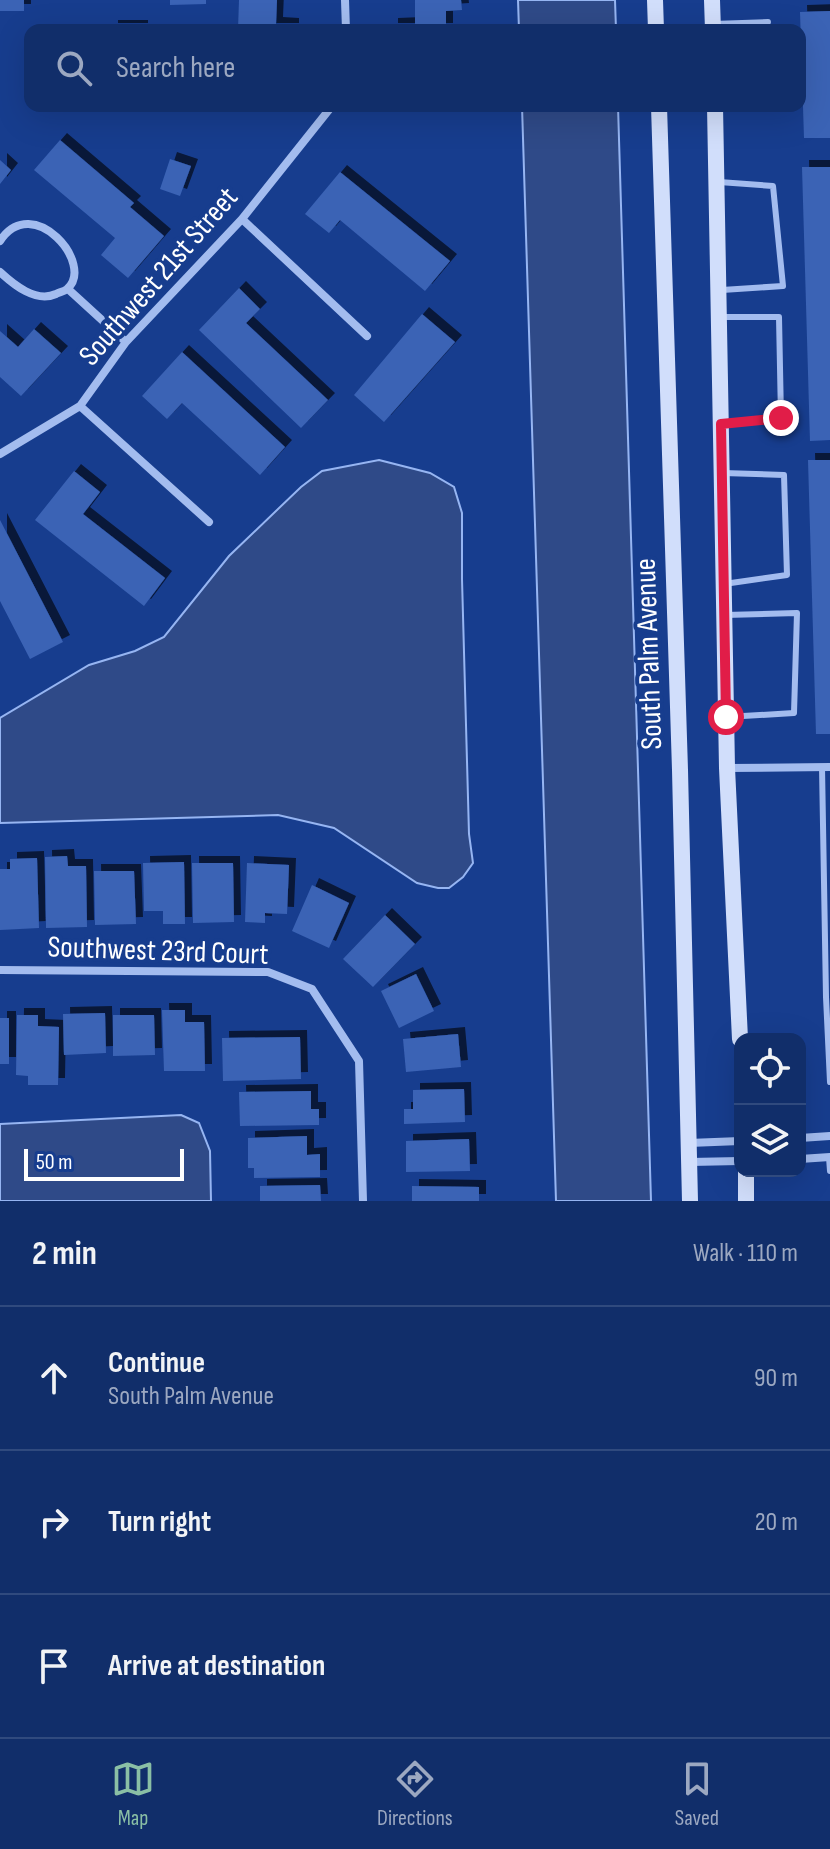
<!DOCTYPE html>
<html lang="en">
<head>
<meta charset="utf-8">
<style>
  body { margin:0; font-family:"Sofia Sans Condensed",sans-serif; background:#1a3670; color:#f1f3f6 }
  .controls { position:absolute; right:24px; bottom:24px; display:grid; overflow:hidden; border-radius:16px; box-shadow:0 8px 32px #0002 }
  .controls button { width:72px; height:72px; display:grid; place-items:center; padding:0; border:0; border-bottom:2px solid #304a7e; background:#112e6a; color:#f1f3f6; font:40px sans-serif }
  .scale { position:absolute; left:24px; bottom:20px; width:160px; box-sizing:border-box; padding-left:8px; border:4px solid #fff; border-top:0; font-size:22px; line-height:28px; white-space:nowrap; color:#fff; -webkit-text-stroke:6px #173d8e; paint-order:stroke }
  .stop { position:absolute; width:24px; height:24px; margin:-18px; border:6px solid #e11d48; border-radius:50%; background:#fff }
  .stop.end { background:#e11d48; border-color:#fff; box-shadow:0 2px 8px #0008 }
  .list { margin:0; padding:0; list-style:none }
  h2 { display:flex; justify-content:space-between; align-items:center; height:104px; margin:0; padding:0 32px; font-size:34px }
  h2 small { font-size:26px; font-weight:400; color:#9ca8c1 }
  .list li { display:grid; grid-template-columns:52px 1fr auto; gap:24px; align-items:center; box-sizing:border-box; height:144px; padding:0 32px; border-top:2px solid #304a7e }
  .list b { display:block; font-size:30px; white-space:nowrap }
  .list p { margin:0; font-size:26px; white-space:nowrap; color:#9ca8c1 }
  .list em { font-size:26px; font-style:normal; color:#9ca8c1 }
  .icon { flex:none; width:44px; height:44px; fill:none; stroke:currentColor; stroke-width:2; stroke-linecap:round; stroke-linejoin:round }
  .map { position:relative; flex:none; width:830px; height:1201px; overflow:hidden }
  .search { position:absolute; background:#112e6a; box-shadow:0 8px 32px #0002; left:24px; right:24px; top:24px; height:88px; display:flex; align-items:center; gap:20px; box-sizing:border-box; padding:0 28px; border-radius:16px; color:#9ca8c1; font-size:30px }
  .sheet { height:536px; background:#112e6a }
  nav { display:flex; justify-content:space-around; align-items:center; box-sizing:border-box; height:112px; border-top:2px solid #304a7e; background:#112e6a; font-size:22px; color:#9ca8c1 }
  nav a { display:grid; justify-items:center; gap:4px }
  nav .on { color:#8abfa5 }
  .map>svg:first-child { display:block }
</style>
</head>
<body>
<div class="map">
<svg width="830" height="1201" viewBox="0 0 830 1201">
  <defs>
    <filter id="shadow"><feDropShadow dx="7" dy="-7" stdDeviation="0" flood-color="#0009"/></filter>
  </defs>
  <rect width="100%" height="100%" fill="#173d8e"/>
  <path fill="#2f4a88" stroke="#96b5f2" stroke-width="2" d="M518,0H615L616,30H519Z
    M522,106H618L651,1201H556Z
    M379,460L430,473L454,487L462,513V579L469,834L473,863L463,877L449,888H438L417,883L334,828L278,815L0,823V718L89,665L135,651L164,637L229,556L301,487L322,471Z
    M181,1115L199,1123L210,1151L211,1201H0V1124Z"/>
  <path fill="#3b63b5" filter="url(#shadow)" d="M0,0H24V11H0Z
    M170,0H206V4L170,5Z
    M239,0H277L276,24L292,25V30H238Z
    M415,0H461L462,10L446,11V30H391V25L415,24Z
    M830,11V138H804L800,12Z
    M111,27H141V30H111Z
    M60,140L134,203L130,207L164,236L128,278L101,255L115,238L34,170Z
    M170,159L191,166L180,196L160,189Z
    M0,160L11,170L0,184Z
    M802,167H830V440L810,441Z
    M340,172L450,261L425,291L340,220L329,233L305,214Z
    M239,288L260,309L246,323L328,400L301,428L199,330Z
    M422,314L455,342L384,422L354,395Z
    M34,329L61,353L21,396L0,377V331L18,347Z
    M182,352L285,447L260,475L182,403L167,419L142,396Z
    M808,460H830V734H816Z
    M74,471L100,492L83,514L165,578L144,606L35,520Z
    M0,520L63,642L30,659L0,601Z
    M67,856L68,866H86L87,927L46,928L45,857Z
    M37,858L39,928L0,930V869H10V859Z
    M184,862L185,924H163V911H144L143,863Z
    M192,863H233L234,922L193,923Z
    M247,863L289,865L287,914L265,913V923L245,922Z
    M94,871H134L136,924L95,925Z
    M312,885L349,903L329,948L292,931Z
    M385,915L415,944L373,987L343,959Z
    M416,974L434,1011L399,1028L381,991Z
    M162,1010H185V1022H204L205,1071H164Z
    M105,1013L106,1053L64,1055L63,1014Z
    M17,1015H38V1026L59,1027L58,1085H28V1076L16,1075Z
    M113,1015H154L155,1055L113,1056Z
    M0,1018H9V1064H0Z
    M458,1034L461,1067L406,1072L403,1039Z
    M300,1037L301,1079L223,1081L222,1038Z
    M464,1089L465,1122L404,1124V1109H413V1090Z
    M311,1091V1109H319V1125L240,1126L239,1092Z
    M307,1136V1155L320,1154V1177L254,1178V1168H248V1138Z
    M469,1139L470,1171L406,1172V1141Z
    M320,1185L321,1201H260V1186Z
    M412,1186L479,1187V1201H412Z"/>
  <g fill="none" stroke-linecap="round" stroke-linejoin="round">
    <path stroke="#a3bcef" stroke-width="6" d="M713,24L768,22
      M719,182L773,186L783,286L722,290
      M720,317H779L781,418L721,424
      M723,473L784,475L787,575L724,584
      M725,615L797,613L794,713L726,717
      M822,767L826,997L830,1082
      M829,1157L830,1171"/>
    <path stroke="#a3bcef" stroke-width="8" d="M345,0L346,30
      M242,219L367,336
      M0,241C33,191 96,265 67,289C64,292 59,292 56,294C36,303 14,285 0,272
      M68,289L126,342
      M80,406L209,522
      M0,454L80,406L126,342L242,219L332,106
      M727,768L830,767
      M0,970L268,972L312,989L359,1061L363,1201
      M800,1138L830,1136
      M689,1143L740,1141
      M800,1159L830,1157
      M690,1162L740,1161"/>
    <path stroke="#d1defb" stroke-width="16" d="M655,0L656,30
      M712,0L713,30
      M659,106L680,770L690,1201
      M715,106L727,768L740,1039
      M746,1171V1201"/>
  </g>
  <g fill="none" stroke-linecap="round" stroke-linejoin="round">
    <path stroke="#e11d48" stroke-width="10" d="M726,717L721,424L781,418"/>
  </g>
  <g text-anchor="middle" stroke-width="8" stroke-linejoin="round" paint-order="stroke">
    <g font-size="30" fill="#fff" stroke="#173d8e">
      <text transform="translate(158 276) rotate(-49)" y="10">Southwest 21st Street</text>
      <text transform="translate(648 654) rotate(-92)" y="10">South Palm Avenue</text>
      <text transform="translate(158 950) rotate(2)" y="10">Southwest 23rd Court</text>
    </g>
  </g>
</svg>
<div class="controls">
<button><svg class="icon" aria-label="locate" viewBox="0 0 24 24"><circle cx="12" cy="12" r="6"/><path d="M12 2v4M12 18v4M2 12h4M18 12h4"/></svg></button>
<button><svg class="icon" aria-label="layers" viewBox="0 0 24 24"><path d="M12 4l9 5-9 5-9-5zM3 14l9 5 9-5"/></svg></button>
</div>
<div class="scale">50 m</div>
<div class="stop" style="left:726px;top:717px"></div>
<div class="stop end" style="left:781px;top:418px"></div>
<div class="search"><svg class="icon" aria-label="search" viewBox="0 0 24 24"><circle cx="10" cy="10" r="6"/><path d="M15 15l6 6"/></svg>Search here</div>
</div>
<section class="sheet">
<h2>2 min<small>Walk · 110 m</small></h2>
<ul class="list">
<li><svg class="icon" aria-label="ahead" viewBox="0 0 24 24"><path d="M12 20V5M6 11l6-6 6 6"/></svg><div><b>Continue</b><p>South Palm Avenue</p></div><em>90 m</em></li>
<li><svg class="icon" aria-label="right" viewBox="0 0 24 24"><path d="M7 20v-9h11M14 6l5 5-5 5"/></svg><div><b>Turn right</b></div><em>20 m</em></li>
<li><svg class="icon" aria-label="arrive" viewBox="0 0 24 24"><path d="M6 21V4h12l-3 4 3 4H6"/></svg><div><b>Arrive at destination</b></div></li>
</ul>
</section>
<nav>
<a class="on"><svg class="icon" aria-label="map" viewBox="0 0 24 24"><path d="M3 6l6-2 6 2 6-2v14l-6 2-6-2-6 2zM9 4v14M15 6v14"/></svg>Map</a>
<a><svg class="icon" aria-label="directions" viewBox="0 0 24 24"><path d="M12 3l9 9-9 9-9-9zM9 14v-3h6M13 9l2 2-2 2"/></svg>Directions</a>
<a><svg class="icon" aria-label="saved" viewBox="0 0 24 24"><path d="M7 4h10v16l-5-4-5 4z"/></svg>Saved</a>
</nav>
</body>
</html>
